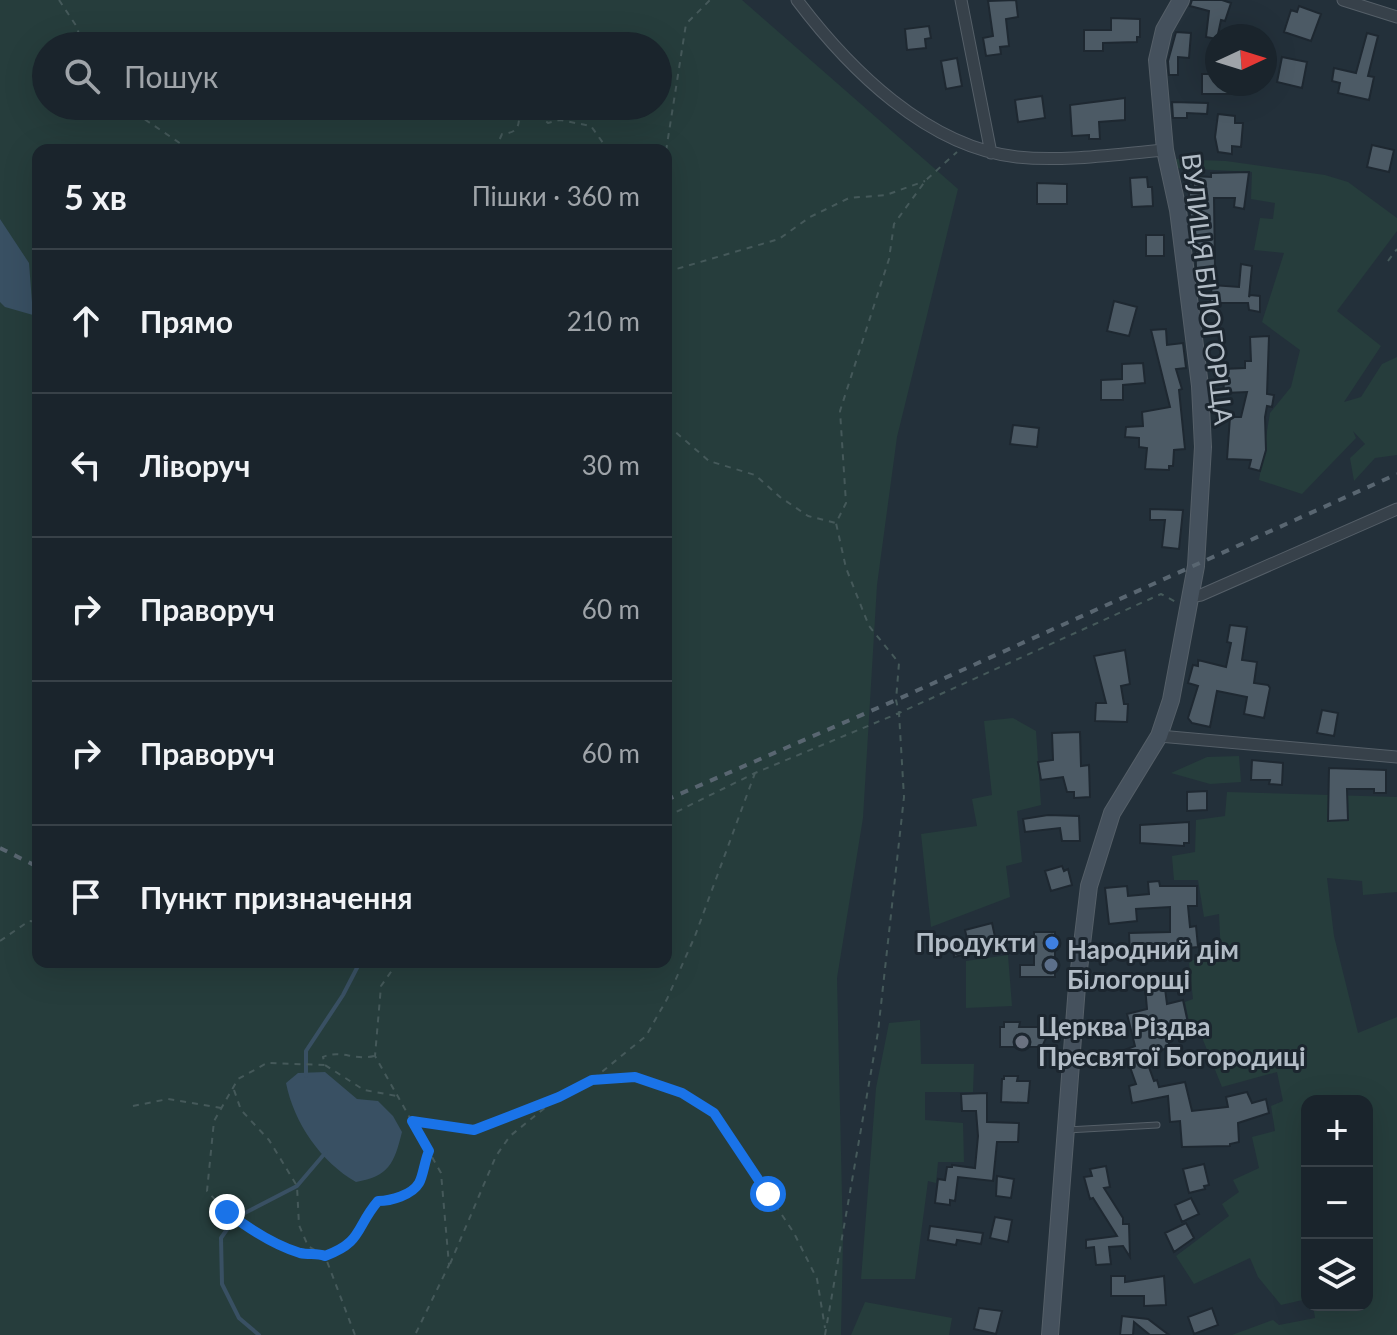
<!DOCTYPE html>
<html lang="uk">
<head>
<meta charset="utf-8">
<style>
  body { margin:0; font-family:Lato,sans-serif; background:#232c34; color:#f1f3f6 }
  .controls { position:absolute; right:24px; bottom:24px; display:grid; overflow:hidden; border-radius:16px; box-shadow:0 8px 32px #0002 }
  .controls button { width:72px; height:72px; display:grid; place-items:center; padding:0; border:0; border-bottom:2px solid #384148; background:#1a242c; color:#f1f3f6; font:40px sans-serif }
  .compass { position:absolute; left:1205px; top:24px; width:72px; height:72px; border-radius:50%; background:#1a242c; box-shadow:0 8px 32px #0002; rotate:86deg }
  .stop { position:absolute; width:24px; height:24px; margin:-18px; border:6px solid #1a73e8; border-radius:50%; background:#fff }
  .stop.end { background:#1a73e8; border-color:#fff; box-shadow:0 2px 8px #0008 }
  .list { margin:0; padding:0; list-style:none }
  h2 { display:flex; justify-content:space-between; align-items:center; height:104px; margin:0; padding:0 32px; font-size:34px }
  h2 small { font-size:26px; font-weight:400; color:#9fa4a9 }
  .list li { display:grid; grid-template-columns:52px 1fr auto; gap:24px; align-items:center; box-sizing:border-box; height:144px; padding:0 32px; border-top:2px solid #384148 }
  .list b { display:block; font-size:30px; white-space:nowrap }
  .list em { font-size:26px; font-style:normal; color:#9fa4a9 }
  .icon { flex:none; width:44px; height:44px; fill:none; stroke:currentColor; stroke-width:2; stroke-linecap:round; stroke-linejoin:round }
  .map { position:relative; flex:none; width:1397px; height:1335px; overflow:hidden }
  .search { position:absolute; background:#1a242c; box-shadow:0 8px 32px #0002; left:32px; top:32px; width:640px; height:88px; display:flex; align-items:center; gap:20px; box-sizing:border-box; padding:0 28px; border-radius:44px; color:#9fa4a9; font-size:30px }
  .panel { position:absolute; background:#1a242c; box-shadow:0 8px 32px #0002; left:32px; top:144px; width:640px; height:824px; border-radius:16px }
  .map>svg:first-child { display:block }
</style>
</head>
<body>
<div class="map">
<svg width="1397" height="1335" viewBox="0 0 1397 1335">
  <rect width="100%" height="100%" fill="#23303a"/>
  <path fill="#263d3c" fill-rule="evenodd" d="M0,0H742L958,189L897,437L877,585L863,818L837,978L843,1240L841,1335H0ZM46,46H658V106H46ZM38,150H666V962H38Z
    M1175,159L1226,161L1325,175L1348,182L1397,218V231L1337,311L1381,346L1344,402L1361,397L1382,364L1397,357V455L1375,458L1354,481L1350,458L1365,444L1353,431L1356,438L1302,494L1259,480L1270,413L1291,387L1300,350L1262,322L1284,253L1254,250L1260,218L1273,219L1275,203L1251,199L1252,172L1176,168Z
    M1013,718L1036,731L1041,805L1017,811L1022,862L1006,866L1010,897L931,927L921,834L977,826L972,799L992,795L984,721Z
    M1239,756L1241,782L1210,784L1171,773L1207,757Z
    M1227,792L1397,797V892L1363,895L1362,881L1327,878L1334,936L1358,1033L1397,1017V1335H1232L1273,1320L1279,1325L1315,1318L1313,1305H1367V1101H1307V1299L1281,1305L1258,1277L1250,1258L1194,1284L1176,1256L1229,1216L1222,1204L1239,1192L1233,1180L1259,1168L1252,1137L1275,1131L1271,1106L1283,1101L1277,1072L1222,1087L1201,1035L1192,1036L1185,1002L1193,999L1189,963L1193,960L1221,956L1219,914L1204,917L1198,880H1174L1172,856L1195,852L1196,820L1225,816Z
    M1008,955L1012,1006L966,1008V961Z
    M920,1020L921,1064H974L973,1092H925V1120L963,1123L964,1162H938L936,1183L928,1181L915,1279H861L876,1088L889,1023Z
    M865,1302L952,1318L949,1335H851Z"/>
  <path fill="#395063" d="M0,219L29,263L33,315L5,307L0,302Z
    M325,1072L357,1099L378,1101L393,1116L402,1132C394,1164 389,1176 356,1182C321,1162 294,1123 286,1083L298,1073Z"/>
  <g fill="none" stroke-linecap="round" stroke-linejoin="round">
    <path stroke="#395063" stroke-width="4" d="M306,1076V1051L343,995L360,962
      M259,1335L239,1318L222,1284L221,1238L235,1218L297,1186L326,1152"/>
  </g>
  <path fill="#4c5a65" stroke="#1e2831" stroke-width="2" d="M1016,0L1018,17L1006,19L1009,46L1000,47L1001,54L986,56L983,38L993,36L988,1Z
    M1192,0H1222L1231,3L1225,21L1221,20L1217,39L1206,37L1209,11L1190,6Z
    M1299,6L1321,14L1311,41L1284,32L1291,10L1297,12Z
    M1111,18L1140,19V37H1137V42L1103,43V51H1084V30H1111Z
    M929,26L931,38L925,39L926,48L907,50L905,29Z
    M1176,32L1191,33L1189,58L1178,57V75H1169L1168,61Z
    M1367,33L1378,36L1368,76L1374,77L1369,100L1338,93L1340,83L1332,81L1334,68L1356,73Z
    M1282,57L1307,62L1302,88L1277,82Z
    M957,58L962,86L946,89L941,61Z
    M1202,74H1217V84H1242V94H1202Z
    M1042,96L1045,118L1018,122L1015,100Z
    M1125,98V120L1099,122L1100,139H1089V135L1072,136L1070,105Z
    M1172,102L1208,103L1207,114L1187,113V118H1173Z
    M1218,114L1235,116V123H1243L1241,147L1232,146V154L1218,152L1215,137Z
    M1372,145L1394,150L1389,172L1367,167Z
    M1249,172L1244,209L1234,207L1235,198H1214L1215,267L1196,268L1195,227H1191L1189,205V186L1193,187V176L1211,177V173Z
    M1147,177L1148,187H1152L1153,206L1132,207L1130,178Z
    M1037,183L1067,184V204H1037Z
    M1146,235H1164V256H1146Z
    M1241,264L1252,266L1249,297L1250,295L1260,296V312L1249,310L1248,303H1210L1212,285L1239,287Z
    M1114,301L1137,307L1129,336L1107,331Z
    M1166,329L1167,345L1183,343L1186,368L1176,369L1182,389L1179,390L1185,449L1174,450L1173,466H1169V470L1145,469L1147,448L1139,447V438L1125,437L1126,427L1143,426L1142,412L1170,407L1151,330Z
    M1269,336L1267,394L1274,395L1272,407L1267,406L1265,417L1266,450L1260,471L1249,468L1251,460L1227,459L1230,417H1241L1247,392L1224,393L1223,369L1245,368V361H1251L1250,337Z
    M1143,363L1145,383L1123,385V400H1101V380L1122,379V364Z
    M1013,425L1039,428L1037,447L1010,444Z
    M1150,509L1183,510L1179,549L1162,547L1165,520H1150Z
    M1230,625L1247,627L1242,660L1257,662L1254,683L1268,685L1270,688L1264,718L1244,714L1247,697L1217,691L1210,727L1192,723L1188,718L1198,686L1188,683L1193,665L1198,666V660L1226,667L1231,643L1227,642Z
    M1125,650L1130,684L1121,686L1124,704H1128L1127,722L1095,721L1096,703H1106L1094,656Z
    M1322,710L1338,713L1334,736L1317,733Z
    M1080,732L1081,766L1089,765L1090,797L1074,798V792H1067L1063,777L1041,780L1038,762L1053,760L1052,733Z
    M1252,760L1283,763L1282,785L1269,784L1270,780H1251Z
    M1329,768L1386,770V793H1374V789H1347L1348,820L1328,821Z
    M1207,791V810L1187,811V792Z
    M1048,815L1079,816L1080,841H1062L1060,828L1025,832L1023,819Z
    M1189,822V843H1184V846L1140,843V825Z
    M1062,866L1064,871L1068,869L1072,885L1051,891L1045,871Z
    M1159,881L1160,886H1197V906H1188L1190,927L1196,926L1198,947L1189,948L1190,954L1130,955L1129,933L1170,932V907L1136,909L1137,921L1109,924L1105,888L1127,886L1128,896L1149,894L1148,882Z
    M992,923L997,946L954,957L953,944L968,943L965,930Z
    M1034,932H1055V977H1020V965H1034Z
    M1163,973L1167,1004L1183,1000L1188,1023L1183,1024V1028L1165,1031L1170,1047L1145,1056L1154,1081L1157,1080L1159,1087L1185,1082L1192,1111L1228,1107L1226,1097L1247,1092L1252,1103L1266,1099L1269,1113L1238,1123L1239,1142L1230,1144V1146L1182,1147L1180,1121L1170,1122L1168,1096L1132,1103L1129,1086L1136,1084L1124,1050L1135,1046L1127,1014L1147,1009L1144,975Z
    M1004,1022H1020L1019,1027H1042L1047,1036L1042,1047H1000V1027H1004Z
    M1004,1076H1018L1017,1081H1030L1028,1103L1001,1102L1002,1079H1004Z
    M987,1093V1122L1019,1123L1018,1142H997L993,1181L958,1177L955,1201L950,1200V1205L935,1203L938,1179L945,1180L947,1167H952V1165L975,1168L978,1136L976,1111H962L961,1094Z
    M1204,1164L1209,1185L1204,1186L1205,1189L1189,1193L1183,1169Z
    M1106,1166L1110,1187L1104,1188L1123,1218V1224H1129L1130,1257L1123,1246L1109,1247L1111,1264L1096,1265L1094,1247L1086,1248V1240L1117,1236L1093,1198L1090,1199L1084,1177L1092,1176L1090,1169Z
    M997,1176L1014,1179L1011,1198L996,1196Z
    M1191,1198L1199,1214L1182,1222L1175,1205Z
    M995,1217L1012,1220L1008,1242L990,1238Z
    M1186,1223L1194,1238L1174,1252L1165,1233Z
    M930,1226L983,1233L981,1244L957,1240L956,1245L928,1240Z
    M1111,1276H1125V1282L1164,1276L1166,1305L1144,1306V1296H1111Z
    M979,1308L1002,1311L996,1334L974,1329Z
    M1212,1308L1218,1325L1194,1334L1188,1317Z
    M1122,1316L1148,1319L1169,1335H1150L1134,1322L1133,1335H1120Z"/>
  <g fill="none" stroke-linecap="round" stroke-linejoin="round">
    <defs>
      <path id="lane" d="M1067,1130L1157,1125"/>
      <path id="street" d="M797,0C849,69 927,147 1017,157C1065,162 1116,154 1165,150
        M961,0L991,153
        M1343,0L1397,17
        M1189,597L1201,595L1397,509
        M1159,736L1397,757"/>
      <path id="secondary" d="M1050,1335L1077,986L1089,886L1112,813L1159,736L1171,700L1196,566L1203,447L1200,386L1178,210L1165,150L1157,60L1164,30L1181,0"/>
    </defs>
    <use href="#lane" stroke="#555f68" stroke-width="7"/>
    <use href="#street" stroke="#555f68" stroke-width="13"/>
    <use href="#secondary" stroke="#555f68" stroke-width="18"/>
    <path stroke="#45595a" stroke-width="2" stroke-dasharray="6 6" stroke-linecap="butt" d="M59,0L77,27L82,46
      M125,106L190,150
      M528,106L548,123L560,120L591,126L608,150
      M495,150L502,134C525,132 515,121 523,106
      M666,151L686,24L710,0
      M1388,261L1397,249
      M666,272L779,239L810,217L849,198L886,195L925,181
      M666,431L672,429L709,461L755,475L780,497L808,516L836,523
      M666,817L755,773L899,713L1161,594L1176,602
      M0,941L29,921L38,922
      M398,962L381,986L375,1056L441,1173L449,1265L415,1335
      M374,1056C354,1061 341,1049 323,1057L325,1065L364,1090L397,1096
      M593,1079L646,1036L667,999L695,936L755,773
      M234,1090L241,1110L269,1140L297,1186L299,1225L308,1246L325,1256L355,1335
      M133,1106L168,1099L221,1108
      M412,1121L474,1130L559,1097L592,1080L635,1077L682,1093L714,1113L794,1233L817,1279L825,1328
      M320,1253C288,1260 228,1215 207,1191L214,1121L238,1079L267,1063L325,1065
      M326,1255C361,1242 357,1227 378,1201C391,1201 410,1195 419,1183C424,1176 425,1161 428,1152
      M450,1264L496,1156L510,1136L556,1099
      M825,1335L878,1032L904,797L899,713L896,700L899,663L869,626L846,568L836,523L846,503L840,411L889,259L894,224L926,180L957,152"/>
    <use href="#lane" stroke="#37414a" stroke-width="5"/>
    <use href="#street" stroke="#37414a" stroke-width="11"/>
    <use href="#secondary" stroke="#45515d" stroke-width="16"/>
    <path stroke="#596671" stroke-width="4" stroke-dasharray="8 8" stroke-linecap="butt" d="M666,800L896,700L1397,474
      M0,848L38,867"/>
  </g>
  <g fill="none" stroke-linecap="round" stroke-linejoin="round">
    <path stroke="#1a73e8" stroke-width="10" d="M227,1212C248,1228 274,1245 300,1253C309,1255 317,1253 325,1256C363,1242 355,1228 378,1201C391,1201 412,1195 419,1183C423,1177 425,1159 429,1151L412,1121L474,1130L559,1097L592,1080L635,1077L682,1093L714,1113L768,1194"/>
  </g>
  <circle fill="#3f7fe0" stroke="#1c262f" stroke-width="3" cx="1052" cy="943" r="8"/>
  <circle fill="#5c6f8a" stroke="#1c262f" stroke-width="3" cx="1051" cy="965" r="8"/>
  <circle fill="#6b7280" stroke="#1c262f" stroke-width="3" cx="1022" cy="1042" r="8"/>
  <g text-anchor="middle" stroke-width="6" stroke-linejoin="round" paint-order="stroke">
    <g font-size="26" fill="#b2bcc6" stroke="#1c262f">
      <text transform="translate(1207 289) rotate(83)" y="9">ВУЛИЦЯ БІЛОГОРЩА</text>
    </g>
    <g font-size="26" font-weight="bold" fill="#b2bcc6" stroke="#1c262f" text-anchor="start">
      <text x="1036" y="952" text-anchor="end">Продукти</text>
      <text x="1067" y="959">Народний дім<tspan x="1067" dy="30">Білогорщі</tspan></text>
      <text x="1038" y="1036">Церква Різдва<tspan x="1038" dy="30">Пресвятої Богородиці</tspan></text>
    </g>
  </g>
</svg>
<div class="controls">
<button>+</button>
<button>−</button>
<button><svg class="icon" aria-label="layers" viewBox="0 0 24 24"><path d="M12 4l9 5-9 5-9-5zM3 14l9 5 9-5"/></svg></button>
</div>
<svg class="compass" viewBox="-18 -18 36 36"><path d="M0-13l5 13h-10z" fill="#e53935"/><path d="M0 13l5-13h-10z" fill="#9fa4a9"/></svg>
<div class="stop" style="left:768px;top:1194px"></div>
<div class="stop end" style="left:227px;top:1212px"></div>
<div class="search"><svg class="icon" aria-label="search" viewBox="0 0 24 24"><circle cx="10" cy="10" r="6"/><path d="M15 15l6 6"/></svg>Пошук</div>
<section class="panel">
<h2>5 хв<small>Пішки · 360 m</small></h2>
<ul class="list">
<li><svg class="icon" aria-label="ahead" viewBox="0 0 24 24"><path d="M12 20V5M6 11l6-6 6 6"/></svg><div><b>Прямо</b></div><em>210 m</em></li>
<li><svg class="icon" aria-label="left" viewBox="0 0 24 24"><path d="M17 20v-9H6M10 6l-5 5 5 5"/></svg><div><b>Ліворуч</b></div><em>30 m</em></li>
<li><svg class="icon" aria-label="right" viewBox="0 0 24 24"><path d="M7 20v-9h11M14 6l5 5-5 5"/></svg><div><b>Праворуч</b></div><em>60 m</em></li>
<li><svg class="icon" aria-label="right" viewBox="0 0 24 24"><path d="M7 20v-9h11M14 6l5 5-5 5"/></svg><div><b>Праворуч</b></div><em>60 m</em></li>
<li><svg class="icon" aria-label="arrive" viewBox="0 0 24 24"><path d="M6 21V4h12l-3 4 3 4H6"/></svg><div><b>Пункт призначення</b></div></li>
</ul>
</section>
</div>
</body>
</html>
